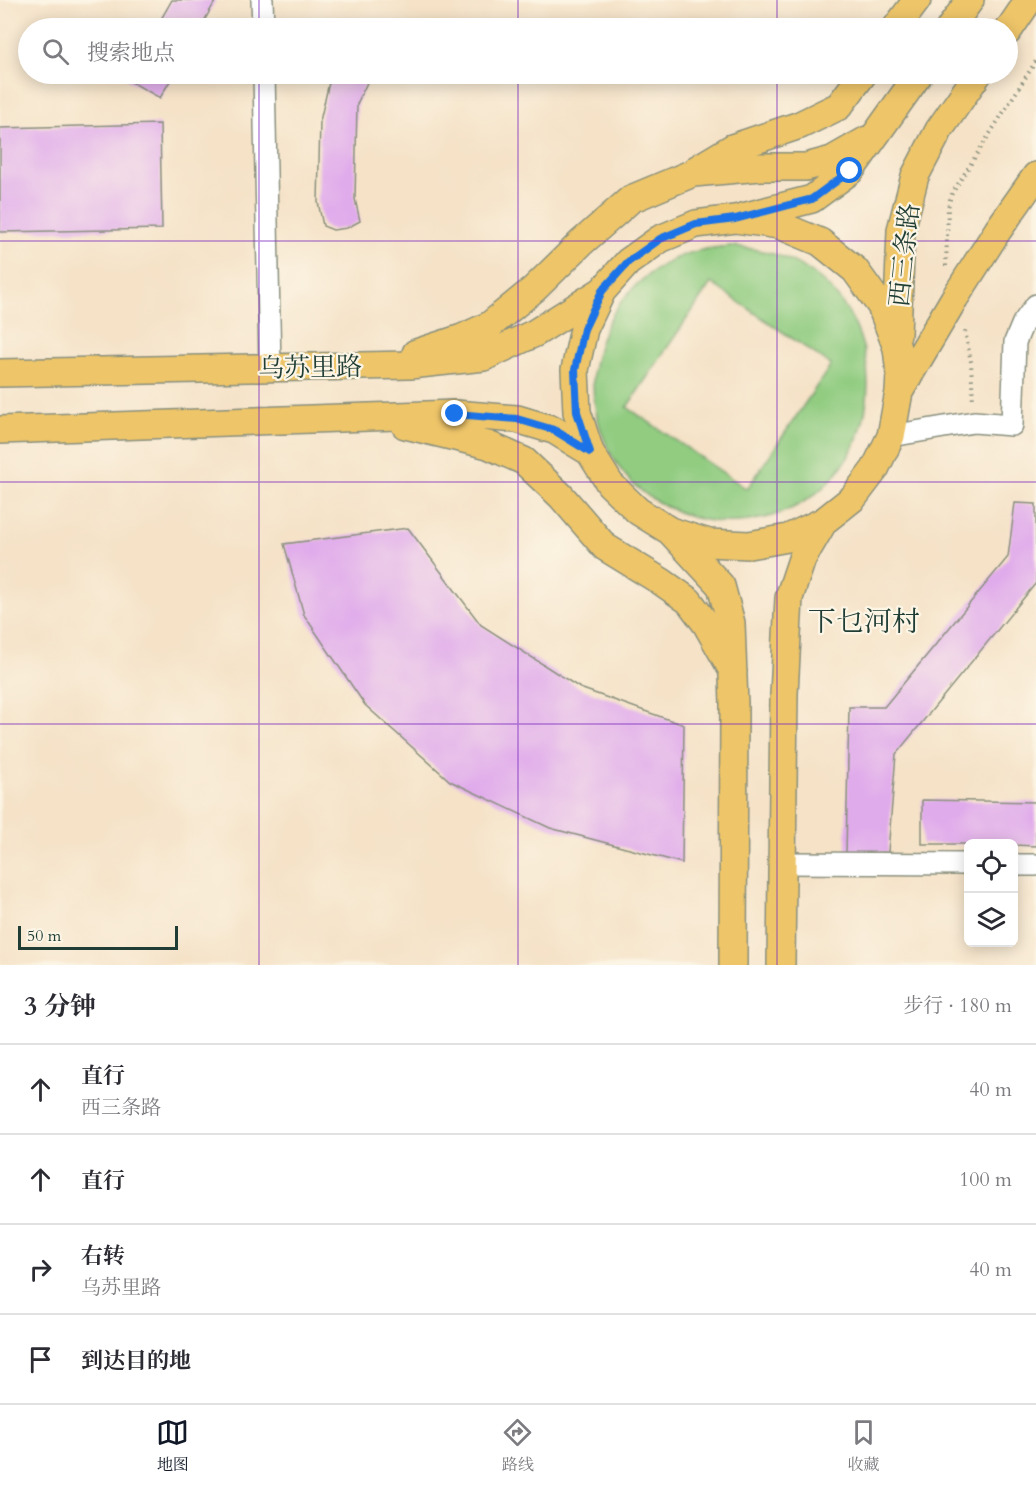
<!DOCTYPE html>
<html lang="zh">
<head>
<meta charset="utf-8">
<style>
  body { margin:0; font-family:Cardo,"Noto Serif SC",serif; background:#f7f7f7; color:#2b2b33 }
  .controls { position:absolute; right:18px; bottom:18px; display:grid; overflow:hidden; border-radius:9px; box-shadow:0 3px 15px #0003 }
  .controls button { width:54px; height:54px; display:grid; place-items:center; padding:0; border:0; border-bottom:2px solid #e1e1e2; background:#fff; color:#2b2b33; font:30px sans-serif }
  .scale { position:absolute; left:18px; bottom:15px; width:160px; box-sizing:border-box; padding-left:6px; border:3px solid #1f3d34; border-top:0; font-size:16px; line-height:21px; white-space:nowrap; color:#1f3d34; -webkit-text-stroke:4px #fcf5e5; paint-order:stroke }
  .stop { position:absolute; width:18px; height:18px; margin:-14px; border:4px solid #1a73e8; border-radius:50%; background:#fff }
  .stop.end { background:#1a73e8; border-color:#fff; box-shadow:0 2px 6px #0008 }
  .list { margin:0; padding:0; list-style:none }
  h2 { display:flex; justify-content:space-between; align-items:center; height:78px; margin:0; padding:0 24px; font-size:26px }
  h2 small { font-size:20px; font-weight:400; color:#7c7c81 }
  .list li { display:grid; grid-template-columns:39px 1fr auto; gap:18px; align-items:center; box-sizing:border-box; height:90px; padding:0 24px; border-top:2px solid #e1e1e2 }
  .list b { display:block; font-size:22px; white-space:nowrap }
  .list p { margin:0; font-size:20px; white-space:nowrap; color:#7c7c81 }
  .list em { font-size:20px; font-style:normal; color:#7c7c81 }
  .icon { flex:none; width:33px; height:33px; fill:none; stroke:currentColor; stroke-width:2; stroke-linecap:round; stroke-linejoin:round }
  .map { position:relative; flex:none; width:1036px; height:965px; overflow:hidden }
  .search { position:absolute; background:#fff; box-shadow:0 3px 15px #0003; left:18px; right:18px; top:18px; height:66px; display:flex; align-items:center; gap:15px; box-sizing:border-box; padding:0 21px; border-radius:33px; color:#7c7c81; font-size:22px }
  .sheet { height:438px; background:#fff }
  nav { display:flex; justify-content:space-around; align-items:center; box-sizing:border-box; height:84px; border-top:2px solid #e1e1e2; background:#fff; font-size:16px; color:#7c7c81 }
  nav a { display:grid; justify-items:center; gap:3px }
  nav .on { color:#111827 }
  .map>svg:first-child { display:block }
</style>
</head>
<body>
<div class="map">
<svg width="1036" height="965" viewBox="0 0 1036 965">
  <rect width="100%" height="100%" fill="#fcf5e5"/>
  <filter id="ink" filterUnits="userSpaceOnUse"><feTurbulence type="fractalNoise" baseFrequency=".0167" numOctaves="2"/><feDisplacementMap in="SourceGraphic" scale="12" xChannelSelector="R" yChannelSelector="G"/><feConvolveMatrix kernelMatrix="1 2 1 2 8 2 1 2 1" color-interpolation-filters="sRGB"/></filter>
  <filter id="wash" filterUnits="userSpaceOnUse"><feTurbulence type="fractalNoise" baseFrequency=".008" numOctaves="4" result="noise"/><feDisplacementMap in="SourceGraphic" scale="24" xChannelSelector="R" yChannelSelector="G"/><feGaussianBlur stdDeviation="1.35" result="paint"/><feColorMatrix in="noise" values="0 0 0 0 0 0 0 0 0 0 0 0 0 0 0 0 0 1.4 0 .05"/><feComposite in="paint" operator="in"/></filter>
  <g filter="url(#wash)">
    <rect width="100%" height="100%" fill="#f5e2c7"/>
    <path fill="#91cc81" stroke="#58845a" stroke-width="1.5" fill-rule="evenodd" d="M731,246C761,249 787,255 812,273C905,341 877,492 764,518C722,528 687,520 651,498C609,471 591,419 593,372C594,366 595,360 597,354C606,312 635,278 674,259C692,250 712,248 731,246ZM711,283L831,365L747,489L627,407Z"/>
    <g id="blocks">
      <path fill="#e0abeb" d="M172,0H216L200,28H156Z
        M130,74H174L160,98L126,79Z
        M331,74H371L357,104L355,199L360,221L347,228L333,230L323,226L318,202L320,121Z
        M160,124L162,229L0,232V128Z
        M1015,503L1036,504V583L896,754L888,852L846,854L849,707H884L1008,557Z
        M408,528L481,625L580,688L684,725L682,863L550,828L450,781L365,705L304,615L284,544Z
        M922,800L1036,802V846L1014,845V844H922Z"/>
    </g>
  </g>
  <g filter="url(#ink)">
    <use href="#blocks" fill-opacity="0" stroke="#8a907e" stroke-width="1.5"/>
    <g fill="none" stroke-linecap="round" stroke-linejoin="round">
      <defs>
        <path id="minor" d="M262,0L263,28
          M264,74L270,368
          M891,436L974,422L1012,425L1015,342L1023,323L1036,305
          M782,863L968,864
          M1014,865H1036"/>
        <path id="major" d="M896,28L917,0
          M950,28L970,0
          M1008,31L1029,0
          M697,169L732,148L800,125L839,106L863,74
          M735,219L779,225L820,242L855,270L881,306L897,348L900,374L899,392L891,436L875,469L853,498L824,521L788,538L749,545L709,543L670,531L638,511L610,484L590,452L577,412L575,370L584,329L602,291L628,262L660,239L696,224L735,219L812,199L850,171L919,74
          M897,335L901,230L915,176L939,130L978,74
          M416,353L462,338L490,325L534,289L581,243L631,199L693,173L761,167H806L832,160L867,140
          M0,373L410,365L484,357L535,333L602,291
          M899,392L954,299L998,230L1036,176
          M405,425L488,445L524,461L561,496L605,547L662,582L689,601L707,625L733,671
          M0,430L455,414L517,419L554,430L590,452
          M671,532L721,586L731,623L734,704L733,965
          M781,965L784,694L789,598L802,559L824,521"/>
      </defs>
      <use href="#minor" stroke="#8a907e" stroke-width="24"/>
      <use href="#major" stroke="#8a907e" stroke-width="30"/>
      <path stroke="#8a907e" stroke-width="4" stroke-dasharray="1.5 4.5" stroke-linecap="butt" d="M946,266L948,208L951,195L1036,61
        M965,331L971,362L973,402"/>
      <use href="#minor" stroke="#fff" stroke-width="21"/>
      <use href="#major" stroke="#eec569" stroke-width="27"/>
    </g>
  </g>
  <g fill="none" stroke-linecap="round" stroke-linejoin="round" filter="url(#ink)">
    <path stroke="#1a73e8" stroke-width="8" d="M455,414L517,419L554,430L590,452L577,412L575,370L584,329L602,291L628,262L660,239L696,224L735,219L812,199L850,171"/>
  </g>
  <path fill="none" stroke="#7b2cbf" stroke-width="1.5" stroke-opacity="0.55" d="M259,0V28M518,0V28M777,0V28M259,74V965M518,74V965M777,74V965M0,241H1036M0,482H1036M0,724H1036"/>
  <g text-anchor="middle" stroke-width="4.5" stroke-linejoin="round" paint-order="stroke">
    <g font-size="26" fill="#1f3d34" stroke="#fcf5e5">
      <text transform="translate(904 255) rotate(-84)" y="9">西三条路</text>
      <text transform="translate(310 367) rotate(-1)" y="9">乌苏里路</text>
    </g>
    <g font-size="28" fill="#1f3d34" stroke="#fcf5e5">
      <text x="864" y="631">下乜河村</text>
    </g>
  </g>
</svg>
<div class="controls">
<button><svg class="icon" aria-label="locate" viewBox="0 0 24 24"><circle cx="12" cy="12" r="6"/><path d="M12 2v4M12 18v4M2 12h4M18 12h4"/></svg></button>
<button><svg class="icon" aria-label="layers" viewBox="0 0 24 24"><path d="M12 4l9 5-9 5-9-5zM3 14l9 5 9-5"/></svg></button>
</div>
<div class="scale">50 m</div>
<div class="stop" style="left:850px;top:171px"></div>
<div class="stop end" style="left:455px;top:414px"></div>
<div class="search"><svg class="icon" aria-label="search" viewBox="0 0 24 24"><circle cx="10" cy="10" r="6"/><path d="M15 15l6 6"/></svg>搜索地点</div>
</div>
<section class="sheet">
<h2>3 分钟<small>步行 · 180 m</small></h2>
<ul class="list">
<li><svg class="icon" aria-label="ahead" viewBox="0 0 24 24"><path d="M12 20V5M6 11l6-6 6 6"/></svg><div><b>直行</b><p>西三条路</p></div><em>40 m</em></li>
<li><svg class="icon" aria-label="ahead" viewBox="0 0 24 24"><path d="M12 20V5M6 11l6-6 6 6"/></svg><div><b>直行</b></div><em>100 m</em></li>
<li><svg class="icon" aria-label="right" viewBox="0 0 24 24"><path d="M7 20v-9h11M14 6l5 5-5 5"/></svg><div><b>右转</b><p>乌苏里路</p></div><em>40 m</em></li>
<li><svg class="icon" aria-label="arrive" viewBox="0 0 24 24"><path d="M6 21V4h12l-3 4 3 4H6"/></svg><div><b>到达目的地</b></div></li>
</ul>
</section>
<nav>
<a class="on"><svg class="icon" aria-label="map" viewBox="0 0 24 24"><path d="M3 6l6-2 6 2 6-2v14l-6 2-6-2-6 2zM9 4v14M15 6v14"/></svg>地图</a>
<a><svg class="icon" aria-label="directions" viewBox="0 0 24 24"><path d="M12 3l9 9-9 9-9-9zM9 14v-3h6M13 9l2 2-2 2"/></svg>路线</a>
<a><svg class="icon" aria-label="saved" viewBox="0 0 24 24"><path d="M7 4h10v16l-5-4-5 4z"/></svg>收藏</a>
</nav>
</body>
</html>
